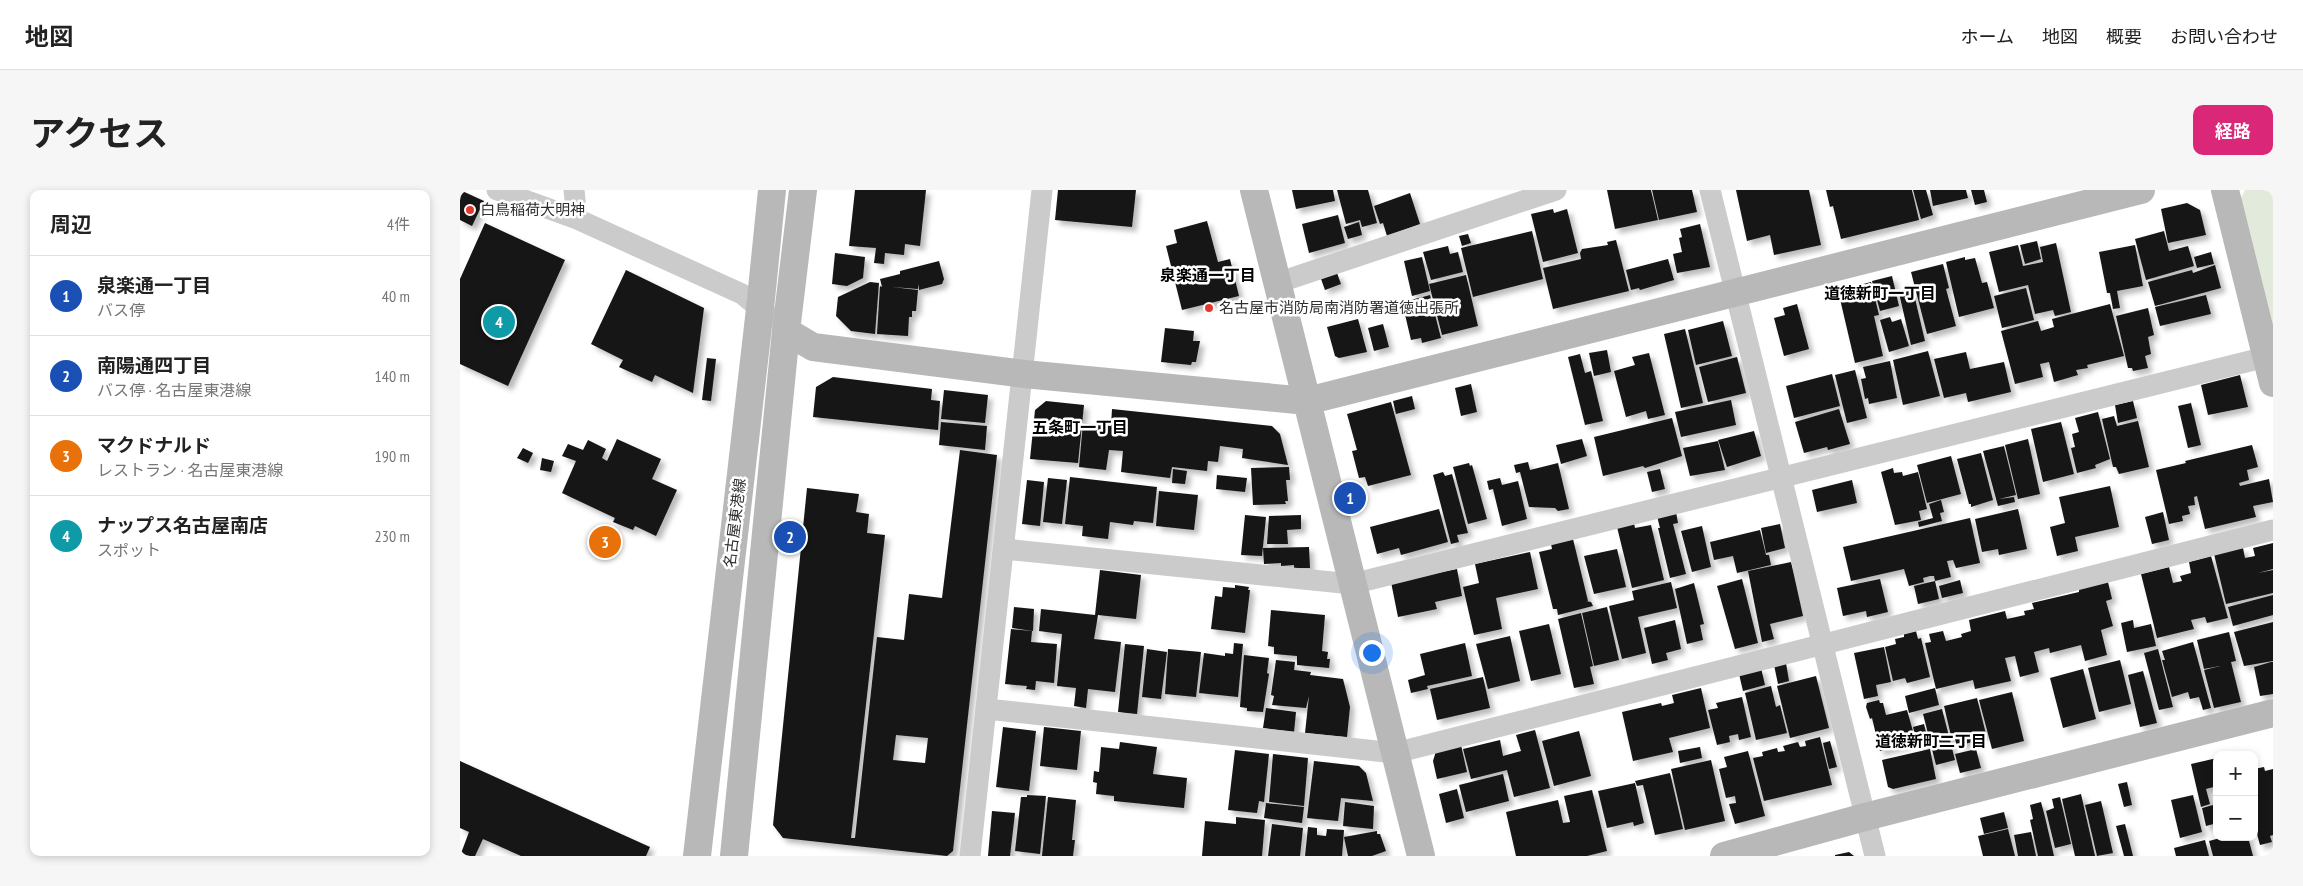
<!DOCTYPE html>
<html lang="ja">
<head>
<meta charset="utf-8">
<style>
  body { margin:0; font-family:"PT Sans Narrow","Noto Sans JP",sans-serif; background:#f6f6f6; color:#222 }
  .controls { position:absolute; right:15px; bottom:15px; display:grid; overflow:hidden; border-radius:10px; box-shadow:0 2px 8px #0003 }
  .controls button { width:45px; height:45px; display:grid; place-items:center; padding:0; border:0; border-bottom:1px solid #e0e0e0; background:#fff; color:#222; font:25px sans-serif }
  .you { position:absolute; left:911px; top:462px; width:18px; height:18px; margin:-12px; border:4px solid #fff; border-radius:50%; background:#1a73e8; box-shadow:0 0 0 8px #1a73e833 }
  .badge { display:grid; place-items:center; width:32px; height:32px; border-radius:50%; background:#db2777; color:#fff; font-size:16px; font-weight:700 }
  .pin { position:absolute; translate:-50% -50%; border:2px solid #fff; box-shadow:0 1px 5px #0006 }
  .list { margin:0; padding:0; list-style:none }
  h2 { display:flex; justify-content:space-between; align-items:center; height:65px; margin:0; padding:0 20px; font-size:21px }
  h2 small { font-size:16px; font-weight:400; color:#767676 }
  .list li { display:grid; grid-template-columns:32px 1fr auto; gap:15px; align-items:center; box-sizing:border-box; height:80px; padding:0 20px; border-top:1px solid #e0e0e0 }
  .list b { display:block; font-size:19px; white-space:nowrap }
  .list p { margin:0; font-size:16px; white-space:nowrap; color:#767676 }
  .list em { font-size:16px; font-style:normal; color:#767676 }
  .map { position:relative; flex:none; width:1813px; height:666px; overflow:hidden; border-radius:10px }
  header { display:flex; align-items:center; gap:30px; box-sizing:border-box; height:70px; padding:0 25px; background:#fff; border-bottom:1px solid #e0e0e0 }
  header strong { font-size:24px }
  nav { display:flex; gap:28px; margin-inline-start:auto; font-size:18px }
  .intro { display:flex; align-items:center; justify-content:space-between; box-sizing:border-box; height:120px; padding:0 30px }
  h1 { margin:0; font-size:35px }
  .button { padding:12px 22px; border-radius:10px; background:#db2777; color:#fff; font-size:18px; font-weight:700 }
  main { display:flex; gap:30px; padding:0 30px }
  aside { flex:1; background:#fff; border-radius:10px; box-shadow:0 2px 8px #0003 }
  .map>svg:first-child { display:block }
</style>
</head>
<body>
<header>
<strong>地図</strong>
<nav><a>ホーム</a><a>地図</a><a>概要</a><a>お問い合わせ</a></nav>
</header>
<div class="intro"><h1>アクセス</h1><a class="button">経路</a></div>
<main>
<aside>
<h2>周辺<small>4件</small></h2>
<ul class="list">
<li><span class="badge" style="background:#1a4fb4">1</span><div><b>泉楽通一丁目</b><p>バス停</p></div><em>40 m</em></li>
<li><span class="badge" style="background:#1a4fb4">2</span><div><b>南陽通四丁目</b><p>バス停 · 名古屋東港線</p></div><em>140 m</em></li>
<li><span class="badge" style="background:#e8710a">3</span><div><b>マクドナルド</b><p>レストラン · 名古屋東港線</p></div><em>190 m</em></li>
<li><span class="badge" style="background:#0f9aa8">4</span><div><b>ナップス名古屋南店</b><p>スポット</p></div><em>230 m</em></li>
</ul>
</aside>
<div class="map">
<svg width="1813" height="666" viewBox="0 0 1813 666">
  <defs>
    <filter id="shadow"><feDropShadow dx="4.5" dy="4.5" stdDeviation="2.5" flood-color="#0004"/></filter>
  </defs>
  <rect width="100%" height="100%" fill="#fff"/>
  <path fill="#e2ebdb" d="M1785,0H1813V168L1776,17Z"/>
  <path fill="#151515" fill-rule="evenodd" filter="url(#shadow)" d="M0,0L24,11L12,36L0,30Z
    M395,0H466L460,56L445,54L444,65L425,63L424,74L414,73L416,58L389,56Z
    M598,0H676L672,37L595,30Z
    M832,0H873L875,11L836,19Z
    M877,0H908L917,33L902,37L900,30L886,34Z
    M1147,0H1191L1198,30L1155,39Z
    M1192,0H1232L1237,22L1199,30Z
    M1276,0H1349L1361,55L1314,65L1310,45L1287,51Z
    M1366,0H1452L1459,30L1381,49L1373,16L1370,17Z
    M1453,0H1466L1473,25L1461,29Z
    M1470,0H1506L1508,8L1473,16Z
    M1511,0H1524L1527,12L1515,15Z
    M950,3L960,34L927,46L923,33L920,34L914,16Z
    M1727,13L1740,20L1746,45L1708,53L1701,19Z
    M1093,19L1094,23L1107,19L1118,63L1083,72L1071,24Z
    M878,25L885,53L849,63L842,34Z
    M747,31L758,72L770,69L779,106L722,120L706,56L717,53L714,40Z
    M899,32L902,45L888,49L884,37Z
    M25,33L105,70L48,196L0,174V89Z
    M1240,34L1250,77L1217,83L1213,64L1222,62L1219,48L1222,47L1220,39Z
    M1072,41L1083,89L1013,107L1001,58Z
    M1704,41L1709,61L1728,56L1734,76L1686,90L1675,49Z
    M1008,44L1011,53L1002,56L999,46Z
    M1156,50L1169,101L1093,119L1083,78L1121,69L1120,63L1122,59L1148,55L1147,52Z
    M1577,51L1581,69L1565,74L1560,55Z
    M1596,53L1611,122L1595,126L1593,120L1575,124L1568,95L1539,102L1529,62L1558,55L1563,76L1583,72L1580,57Z
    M1675,55L1683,96L1657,101L1660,118L1653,119L1650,103H1647L1639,62Z
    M988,56L990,64L998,62L1003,82L971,90L963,62Z
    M1751,62L1754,74L1737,78L1734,67Z
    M375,63L405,67L403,88L387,96L372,94Z
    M962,67L970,101L952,106L944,71Z
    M1505,67V70L1515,68L1522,93L1527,92L1534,118L1499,127L1486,72Z
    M1208,69L1214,90L1180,100L1179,98L1171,100L1166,80Z
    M479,71L484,89L482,94L459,100V94L458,99L432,97L458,100L456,121H452V127H449L448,146L417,144L420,96L422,97L420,89L440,84V81Z
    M1483,74L1489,98L1486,99L1496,136L1467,144L1451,82Z
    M1755,75L1761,98L1695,116L1688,92L1732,80L1733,83Z
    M166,80L244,118L233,203L195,185L192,192L159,177L163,170L131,154Z
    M877,83L881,94L865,100L861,89Z
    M1006,85L1018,136L982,145L969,94Z
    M1432,86L1439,116L1420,121L1412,91Z
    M410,92L419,93L415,144L391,141L376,126L378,107Z
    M1411,92L1419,125L1414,126L1423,166L1395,173L1380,109L1395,106L1392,97Z
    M1566,98L1574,130L1542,138L1534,106Z
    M1453,100L1465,151L1451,155L1439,103Z
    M970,105L981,148L962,153L961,148L951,150L943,116L952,114L951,110Z
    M1746,105L1751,124L1700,136L1695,117Z
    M1337,114L1349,159L1324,166L1314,128L1325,125L1323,118Z
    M1650,114L1664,166L1627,175L1628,178L1616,180L1618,185L1594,192L1589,172L1580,174L1583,187L1555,194L1541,141L1578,131L1581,141L1594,137L1592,129Z
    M1688,118L1694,145L1688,147L1691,164L1685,166L1688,178L1673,181L1672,178H1668L1656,126Z
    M1430,127L1432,132L1441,129L1449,156L1429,162L1420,130Z
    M898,129L907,162L879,168L875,166L867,137Z
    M1263,131L1272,166L1236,175L1228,140Z
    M923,134L929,157L914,161L908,138Z
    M705,138L734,141L733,151H740L736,172H732L731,175L701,172Z
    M1225,139L1243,213L1221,218L1204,144Z
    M1147,160L1151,182L1134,186L1129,163Z
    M1468,161L1480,206L1443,215L1433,170Z
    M1506,162L1510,179L1544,172L1551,202L1508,212L1506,203L1484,208L1474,169Z
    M1189,163L1205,225L1188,229L1186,221L1166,227L1154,181L1175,175L1172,167Z
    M1120,164L1125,183L1131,181L1143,231L1125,235L1108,167Z
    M1277,167L1286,203L1248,212L1239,177Z
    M247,168L256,169L251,211L242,210Z
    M1430,171L1437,208L1409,214L1408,208L1405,209L1401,189L1406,188L1403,177Z
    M1395,180L1407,228L1387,233L1375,185Z
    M1372,184L1380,216L1334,228L1326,196Z
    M1780,185L1788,217L1748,225L1741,195Z
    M373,187L472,199L471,210L480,211L478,240L353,227L356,197Z
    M1011,194L1017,222L1001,226L995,198Z
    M484,200L528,205L525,233L481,229Z
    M952,206L955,219L936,224L933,211Z
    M1271,210L1276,235L1221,247L1215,222Z
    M586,211L624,215L618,273L570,269L575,220Z
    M1673,211L1677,228L1658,233L1655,215Z
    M931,212L951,285L908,296L905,287L899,288L892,261L897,260L887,224Z
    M1731,213L1741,255L1728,258L1718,216Z
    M652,219L812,236L820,244L828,275L782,268L783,259L760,256L758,272L748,271L747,281L712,277L710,288L661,282L663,261L649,260L646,280L619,277L623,233L651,236Z
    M1379,219L1390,254L1368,260L1367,257L1344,263L1335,232Z
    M1638,222L1650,269L1635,275L1636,278L1617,283L1611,258L1615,257L1612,244L1619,242L1615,228Z
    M1654,226L1657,236L1678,231L1689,277L1659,284L1656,277H1653L1642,229Z
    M1212,228L1222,266L1185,278L1183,276L1143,286L1134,247Z
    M481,232L527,236L525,260L479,255Z
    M1601,232L1614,284L1583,292L1571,239Z
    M1294,241L1301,266L1267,277L1258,250Z
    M157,249L201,269L192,289L217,300L196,346L175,336L173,340L153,332L155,328L102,303L116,271L102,266L108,254L123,260L128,250L146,259L142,268L147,271Z
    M1122,249L1127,266L1101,274L1096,255Z
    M1568,249L1580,304L1558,309L1545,255Z
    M1258,251L1265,280L1230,286L1223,258Z
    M1792,255L1798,277L1787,280L1789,290L1779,293L1780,296L1809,289L1813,312L1793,316L1796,327L1745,339L1737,306L1734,307L1735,315L1728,316L1730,324L1722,326L1723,331L1709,334L1696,280L1726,273L1725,271Z
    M1544,256L1556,305L1539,309L1554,307L1555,312L1538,316L1523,261Z
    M63,258L73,263L68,273L57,268Z
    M500,260L537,265L493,661L487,666L323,648L313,635L347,298L399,304L396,322L409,324L407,343L425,345L391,648H395L417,447L444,450L449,404L482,408ZM436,545L468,548L465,573L433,570Z
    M1521,263L1533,310L1511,317V314H1509L1497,269Z
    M1491,266L1501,304L1467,313L1457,275Z
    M82,268L94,271L91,282L80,280Z
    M1068,272L1070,280L1098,273L1109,319L1098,321L1095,318L1069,317L1060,282L1056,283L1054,275Z
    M1009,273L1010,276L1012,275L1027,329L1008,334L993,277Z
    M829,277L830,290H826L828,311H825L826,314L793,315L791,278Z
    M1433,278L1434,283L1442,282L1443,286L1458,282L1467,319L1459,321L1461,330L1435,335L1421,282Z
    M713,279L727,281L725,294L712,293Z
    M1200,279L1205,299L1192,302L1187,282Z
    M983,282L985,286L992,284L1008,343L997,345L999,352L991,354L973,285Z
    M757,285L787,288L785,302L756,299Z
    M610,287L697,297L693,333L674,331L673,335L650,332L648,349L622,346L623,336L605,334Z
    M588,288L607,290L602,334L583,332Z
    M1040,288L1042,295L1058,291L1067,329L1042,336L1033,299L1029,300L1027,291Z
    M567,290L584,292L580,336L562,334Z
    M1392,290L1397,313L1357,322L1352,300Z
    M1650,296L1659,337L1615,347L1618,361L1597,366L1590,337L1605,333L1599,307Z
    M699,301L738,305L734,340L696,336Z
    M1481,310L1484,322L1480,323L1482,331L1459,337L1458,332L1473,328L1469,314Z
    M979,319L988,352L941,365L939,358L917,364L910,337Z
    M1558,319L1567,359L1539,365L1538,359L1522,362L1515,329Z
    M1216,322L1218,333L1213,334L1226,384L1210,388L1198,338H1200L1197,326Z
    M1703,322L1709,350L1692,354L1685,327Z
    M785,325L806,327L802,366L781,365Z
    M841,325V339L827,340L828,354H807L809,326Z
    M1510,328L1520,373L1496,378L1493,370L1487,371L1491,387L1475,391L1474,386H1470L1463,388L1464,392L1449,396L1444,379L1391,391L1383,357Z
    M1174,333L1175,338L1191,335L1204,390L1172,398L1157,337Z
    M1320,334L1325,358L1306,363L1301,338Z
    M1242,336L1251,377L1232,382L1221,341Z
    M1300,340L1306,365H1309L1311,375L1277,383L1273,366L1254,370L1250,352Z
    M1113,349L1128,411H1126L1131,412L1133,416L1098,425L1097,419H1093L1079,362L1092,359L1091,354Z
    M1813,353V379L1798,383L1813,380V403L1766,414L1754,364L1783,358L1785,368L1795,366L1793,358Z
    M849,357L850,378H834V375L821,376V373L804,374L803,358Z
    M1157,359L1166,397L1134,404L1124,366Z
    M1070,362L1078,399L1036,408L1042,439L1014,445L1003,397L1019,393L1015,374Z
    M1751,366L1768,428L1747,433L1745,427L1731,430L1734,439L1697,448L1681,384L1709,377L1713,393L1722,391L1720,386L1731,383L1729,372Z
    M1331,372L1343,426L1310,434L1314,449L1302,452L1288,381Z
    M997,379L1002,406L975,412L977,419L938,427L931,392Z
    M640,380L681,385L676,429L638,425L634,449L661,452L655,502L628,499L626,518L614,516L616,498L597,496L602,444L579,441L581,419L635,425Z
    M1282,389L1298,453L1275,459L1257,396Z
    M1420,389L1428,422L1407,427L1406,421L1383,426L1377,398Z
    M1500,390L1503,403L1482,408L1479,396Z
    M1475,391L1479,409L1458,414L1454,396Z
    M1211,392L1217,418L1178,427L1186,463L1162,469L1149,416L1174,410L1172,401Z
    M1648,392L1652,409L1646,411L1653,436L1641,440L1647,465L1625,471L1621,455L1590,463L1589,458L1574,462L1579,482L1560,487L1555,466L1545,468L1551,491L1515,499L1513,490L1476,499L1465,453L1471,452L1469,444L1483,441L1486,451L1502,447L1501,444L1511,441L1509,430L1545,421L1547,429L1565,425L1564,421L1574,419L1572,413L1619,402V399Z
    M1234,393L1244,434L1240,435L1243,450L1227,454L1215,399Z
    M775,395L789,397L788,400H790L785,443L751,439L755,406L762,407L763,397L775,398Z
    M1813,405V425L1773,436L1768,417Z
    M554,417L574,419L573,441L552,438Z
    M1147,417L1159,470L1134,476L1122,423Z
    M811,420L865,425L862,461L868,462L867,469H870L869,478L837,475V466L814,464V457L808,456Z
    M1121,423L1133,476L1130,477L1134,494L1114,498L1098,429Z
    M1215,430L1221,459L1206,463L1208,470L1192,474L1184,438Z
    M1673,430L1674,438L1691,434L1696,456L1667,462L1661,433Z
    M1813,432V471L1784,476L1774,442Z
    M1089,434L1101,484L1071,491L1059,441Z
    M551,439L572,441L571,452L597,454L594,493L576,491L575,500L566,499L567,496L545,494Z
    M1456,441L1458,449L1461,448L1470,487L1447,493L1445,488L1433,491L1425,457L1436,454L1435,449L1444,447V444Z
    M1769,442L1776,471L1771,472L1781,512L1754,518L1744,480L1760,476L1744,479L1737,450Z
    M1050,446L1060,491L1028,499L1016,454Z
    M1733,452L1751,518L1743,520L1739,507L1730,509L1728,502L1712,507L1702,470H1705L1702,461Z
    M774,453L783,454L778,507L739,503L744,463L765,466V463L773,464Z
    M1005,453L1012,486L967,496L968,499L951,503L948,490L965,485L960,464Z
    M665,454L684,456L677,524L658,522Z
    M1424,457L1431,492L1416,495L1418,506L1404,509L1394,463Z
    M687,459L707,462L701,509L682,507Z
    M708,459L741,462L736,507L705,504Z
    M1698,459L1713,517L1699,520L1684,463Z
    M784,465L809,468L807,483L809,484L803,522L787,521V518L780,517Z
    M816,470L835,472L834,480L851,482L850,485L883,489L890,517L887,547L845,543L849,506L846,518L812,515L814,506L811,505Z
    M1660,470L1671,514L1639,522L1628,478Z
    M1811,472H1813V504L1800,506L1794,477Z
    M1326,473L1329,491L1318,494L1314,475Z
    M1301,478L1305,495L1283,501L1279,484Z
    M1623,479L1636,529L1603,538L1590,488Z
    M1683,481L1697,533L1680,537L1668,485Z
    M1356,486L1369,538L1330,548L1317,496Z
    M1023,487L1030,518L977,530L970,499Z
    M1311,496L1316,517L1320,515L1327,543L1296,550L1285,503Z
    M1241,498L1250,538L1209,548L1213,562L1173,571L1162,522L1201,513L1202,516L1214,513L1212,505Z
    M1475,498L1479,515L1449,523L1445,506Z
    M1552,502L1564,551L1532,559L1519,510Z
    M1282,507L1291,547L1279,550L1278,544L1269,546L1270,552L1257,555L1248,520L1258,518L1256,513Z
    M1517,508L1526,544L1511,548L1512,552L1497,556L1495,549L1492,550L1484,516Z
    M1419,510L1420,513H1423L1426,525L1447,520L1456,552L1420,561L1412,528L1410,529L1406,517L1407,513Z
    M806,518L836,522L834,542L803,538Z
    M1482,519L1495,570L1476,575L1463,524Z
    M1464,534L1469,554L1458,557L1453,537Z
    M543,537L576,541L569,601L536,597Z
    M584,537L621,541L617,580L580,576Z
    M1075,540L1090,598L1054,607L1047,580L1011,589L1003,559L1040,550L1043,566L1061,561L1056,545Z
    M1119,541L1131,586L1094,596L1082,551Z
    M1360,547L1372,595L1304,611L1293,568L1303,566L1302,562L1317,558L1318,562L1325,561L1323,556L1338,552L1340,557L1346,556L1345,551Z
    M1370,551L1377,577L1369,579L1363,553Z
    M660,552L697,557L693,584L727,588L724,618L654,611V606L636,604L637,593L633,592L634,581L639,582L641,557L659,559Z
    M1001,555L1007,582L977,589L973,571L976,561Z
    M1240,557L1242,568L1220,573L1218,561Z
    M1470,559L1476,589L1433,599L1428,597L1422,570Z
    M1516,559L1521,578L1500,583L1495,564Z
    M775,560L809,564L804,612L799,611L797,623L768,620Z
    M1288,561L1305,626L1275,634L1269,614L1276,613L1275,606L1266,608L1259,579L1267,577L1264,567Z
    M813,564L848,568L844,616L809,612Z
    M1757,568V596L1746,599L1750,614L1741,617L1731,574Z
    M1251,570L1265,631L1225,640L1211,579Z
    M0,571L190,657L186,666H61L23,649L15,666H0L9,642L0,638Z
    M854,571L899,576L906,583L913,611L881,608L878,631L847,628Z
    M1804,577L1805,581L1813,579V645L1810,646L1812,652L1800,655L1794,633V579Z
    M1210,583L1223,639L1195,645L1183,595L1177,596L1175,591Z
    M1043,584L1049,611L1006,622L999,595Z
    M1667,592L1672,615L1664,617L1658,594Z
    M1175,593L1184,633L1174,636L1173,632L1147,638L1138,601Z
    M997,599L1004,628L986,633L979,604Z
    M1132,600L1147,661L1127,666H1056L1046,622L1098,610L1103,633L1110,632L1104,606Z
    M1621,604L1635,666H1615L1612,653L1602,609Z
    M567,605L586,606L580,664L555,661L561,607H567Z
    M1733,605L1742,642L1720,648L1711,610Z
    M588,607L616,610L612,650H615L613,666H582Z
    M1600,607L1611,654L1595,658L1586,621L1594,618L1592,609Z
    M1641,611L1653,663L1637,666L1625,615Z
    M885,612L914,616L913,639L883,636Z
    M1581,612L1585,627L1594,666H1578L1570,630L1573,629L1570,615Z
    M806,613L844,617L842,633L804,628Z
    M1757,614V633L1746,636L1742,618Z
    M532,621L555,623L550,666H528Z
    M1544,622L1548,638L1524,644L1520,628Z
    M776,627L805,630L802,666H742L745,631L776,634Z
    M812,634L843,638L840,666H808Z
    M1665,634L1673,666H1664L1656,636Z
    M848,637L857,638V645L866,646L867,639L884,640L882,666H845Z
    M1548,639L1555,666H1523L1518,646Z
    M917,641V644H920L926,661L912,666H888L884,647Z
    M1571,642L1576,666H1558L1554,645Z
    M1764,647H1788L1793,666H1753L1749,651Z
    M1745,650L1749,666H1716L1714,658Z
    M1389,662L1394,666H1375V665Z"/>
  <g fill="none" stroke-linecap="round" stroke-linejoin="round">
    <path stroke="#cbcbcb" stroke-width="21" d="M37,0L117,29L282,104L310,127
      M114,0L117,29
      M1250,0L1415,666
      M817,93L1096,0
      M544,359L892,394L1806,167
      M527,519L935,563L1813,340
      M510,666L582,0"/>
    <path stroke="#b8b8b8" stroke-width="28" d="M794,0L961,666
      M1765,0L1813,193
      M326,141L353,157L564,184L847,211L1681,0
      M237,666L300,119L312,0
      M274,666L326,141L343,0
      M1264,666L1405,627L1813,523"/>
  </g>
  <g fill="#e6372e" stroke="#fff" stroke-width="2">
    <circle cx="10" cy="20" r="5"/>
    <circle cx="749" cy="118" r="5"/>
  </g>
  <g text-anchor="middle" stroke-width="5" stroke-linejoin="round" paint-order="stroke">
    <g font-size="15" fill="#2e2e2e" stroke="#fff" text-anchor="start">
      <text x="20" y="25">白鳥稲荷大明神</text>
      <text x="759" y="123">名古屋市消防局南消防署道徳出張所</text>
    </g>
    <g font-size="15" fill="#2e2e2e" stroke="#fff">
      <text transform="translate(275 333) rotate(-83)" y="5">名古屋東港線</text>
    </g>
    <g font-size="16" font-weight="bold" fill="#000" stroke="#fff">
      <text x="748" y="91">泉楽通一丁目</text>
      <text x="1420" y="109">道徳新町一丁目</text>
      <text x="620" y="243">五条町一丁目</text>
      <text x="1471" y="557">道徳新町二丁目</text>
    </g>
  </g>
</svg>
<div class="controls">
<button>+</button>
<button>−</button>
</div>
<div class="you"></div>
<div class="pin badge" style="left:890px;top:308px;background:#1a4fb4">1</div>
<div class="pin badge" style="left:330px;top:347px;background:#1a4fb4">2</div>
<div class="pin badge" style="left:145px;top:352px;background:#e8710a">3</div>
<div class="pin badge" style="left:39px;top:132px;background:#0f9aa8">4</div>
</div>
</main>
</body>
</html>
